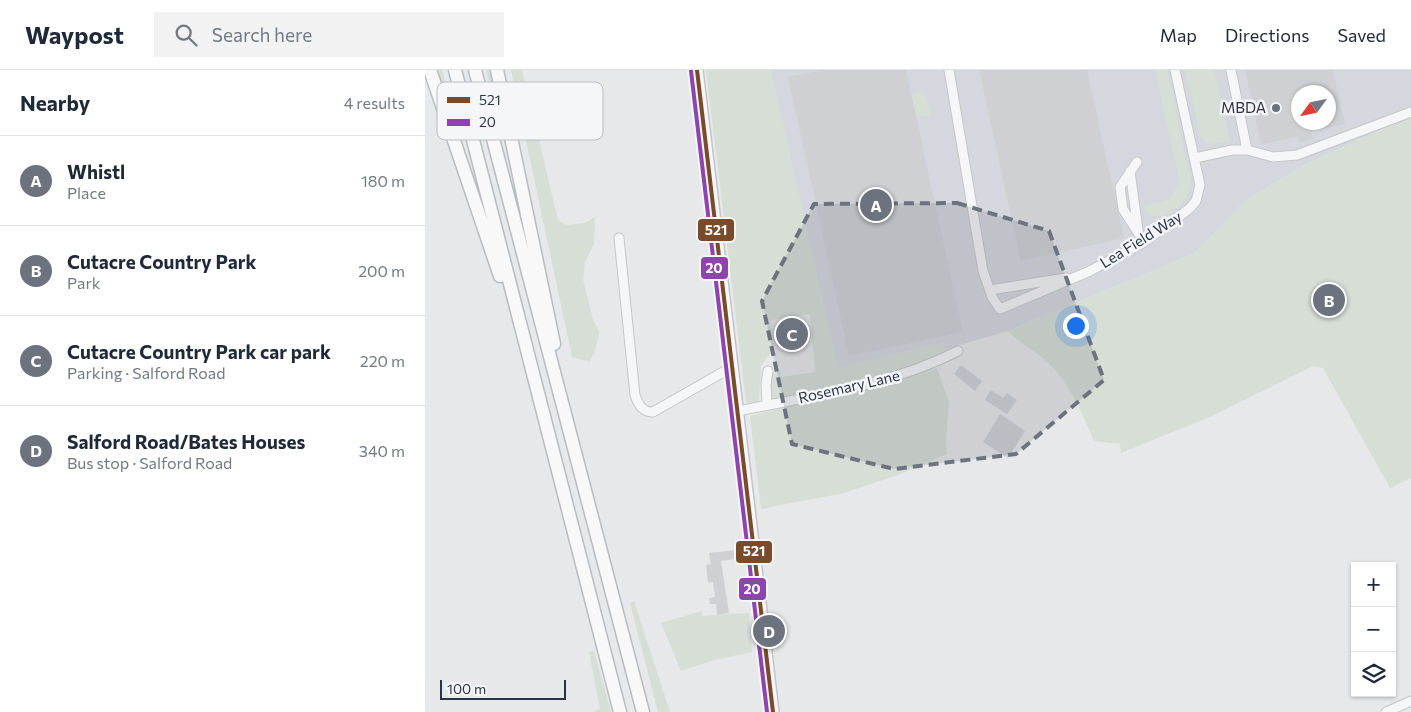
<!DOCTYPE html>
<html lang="en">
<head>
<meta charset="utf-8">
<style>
  body { margin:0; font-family:Commissioner,sans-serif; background:#f2f2f3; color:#1f2937 }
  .controls { position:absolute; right:15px; bottom:15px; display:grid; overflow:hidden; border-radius:0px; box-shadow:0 1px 4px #0004 }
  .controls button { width:45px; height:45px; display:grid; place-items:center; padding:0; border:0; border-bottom:1px solid #e0e1e3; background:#fff; color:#1f2937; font:25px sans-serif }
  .compass { position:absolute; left:866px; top:15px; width:45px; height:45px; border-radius:50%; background:#fff; box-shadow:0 1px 4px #0004; rotate:237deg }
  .scale { position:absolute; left:15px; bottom:12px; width:126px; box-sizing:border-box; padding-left:5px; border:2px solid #2b3445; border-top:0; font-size:14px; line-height:18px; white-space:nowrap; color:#2b3445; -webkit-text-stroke:4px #f4f6f9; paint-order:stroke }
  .you { position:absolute; left:650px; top:255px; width:18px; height:18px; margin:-12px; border:4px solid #fff; border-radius:50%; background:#1a73e8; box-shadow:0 0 0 8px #1a73e833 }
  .badge { display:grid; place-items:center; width:32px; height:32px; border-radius:50%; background:#6c737f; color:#fff; font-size:16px; font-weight:700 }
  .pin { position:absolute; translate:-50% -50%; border:2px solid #fff; box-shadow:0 1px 5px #0006 }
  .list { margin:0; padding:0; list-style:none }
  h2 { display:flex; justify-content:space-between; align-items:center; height:65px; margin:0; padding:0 20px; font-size:21px }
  h2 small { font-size:16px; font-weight:400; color:#747a83 }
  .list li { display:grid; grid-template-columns:32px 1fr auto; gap:15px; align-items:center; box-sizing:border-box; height:90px; padding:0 20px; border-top:1px solid #e0e1e3 }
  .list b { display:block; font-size:19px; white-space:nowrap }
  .list p { margin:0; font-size:16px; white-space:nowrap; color:#747a83 }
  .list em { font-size:16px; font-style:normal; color:#747a83 }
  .icon { flex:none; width:28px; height:28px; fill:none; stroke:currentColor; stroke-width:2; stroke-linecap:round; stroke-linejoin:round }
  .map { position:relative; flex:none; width:986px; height:642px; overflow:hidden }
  header { display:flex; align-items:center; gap:30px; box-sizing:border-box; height:70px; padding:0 25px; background:#fff; border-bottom:1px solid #e0e1e3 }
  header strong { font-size:24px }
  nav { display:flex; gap:28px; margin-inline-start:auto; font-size:18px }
  .search { width:350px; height:45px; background:#f2f2f3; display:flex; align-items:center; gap:12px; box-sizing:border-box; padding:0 18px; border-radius:0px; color:#747a83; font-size:19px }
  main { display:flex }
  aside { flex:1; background:#fff }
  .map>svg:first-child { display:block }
</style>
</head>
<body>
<header>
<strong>Waypost</strong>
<div class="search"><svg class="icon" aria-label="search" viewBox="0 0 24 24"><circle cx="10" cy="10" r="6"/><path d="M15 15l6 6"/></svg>Search here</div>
<nav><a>Map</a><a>Directions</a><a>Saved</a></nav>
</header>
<main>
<aside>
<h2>Nearby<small>4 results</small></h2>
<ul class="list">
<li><span class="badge">A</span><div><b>Whistl</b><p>Place</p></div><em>180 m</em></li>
<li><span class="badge">B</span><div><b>Cutacre Country Park</b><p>Park</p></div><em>200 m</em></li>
<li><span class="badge">C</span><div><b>Cutacre Country Park car park</b><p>Parking · Salford Road</p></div><em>220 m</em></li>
<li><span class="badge">D</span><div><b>Salford Road/Bates Houses</b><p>Bus stop · Salford Road</p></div><em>340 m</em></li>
</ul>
</aside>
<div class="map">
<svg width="986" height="642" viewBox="0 0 986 642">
  <rect width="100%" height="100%" fill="#e6e8ea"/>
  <path fill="#d4d7dd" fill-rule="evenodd" d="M333,0H986V46L881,94L820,131L770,183L583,261L422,308L404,304ZM874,22H904V52H874Z"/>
  <path fill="#d6ded6" d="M10,0H17L39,81Z
    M61,0H68L82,78H81Z
    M86,0H97L133,150L141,155L160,153L170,147L169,174L160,192L158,210L168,249L174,262L173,271L165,292L147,287Z
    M281,0H346L413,298L519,272L520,279L531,276L502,293L348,332L343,328C345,317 343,302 355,300L356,307L390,302L385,244L346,250L349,278L336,296L334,330L328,333L321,332Z
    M730,0H742L766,112C764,117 763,123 761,128C752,142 728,156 718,136L743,130L755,113Z
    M760,0H789L805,71L781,74L776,67Z
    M500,21L506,45L489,48L484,25Z
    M986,46V408L965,418L898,298L888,296L787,346L696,383L695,374L669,371C657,343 645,313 622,292C610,280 593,273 583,261L770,183L820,131L881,94Z
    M512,298L524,332L521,369L522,384L473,405L419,423L336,439L325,346L485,307Z
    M209,531L245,642H233L205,533Z
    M277,541V546L324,543L327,582L293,589L256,601L236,553Z
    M169,581L186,642H168L175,639L164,582Z"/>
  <path fill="#ced0d3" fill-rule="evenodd" d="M398,0H481L538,262L424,286L363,7Z
    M554,0H662L699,168L596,191Z
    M820,0H908L920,54L886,61L888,69L875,72L873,67L836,74ZM874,22H904V52H874Z
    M536,295L557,311L550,321L529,304Z
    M566,320L578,328L582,323L592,330L582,344L560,330Z
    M575,344L600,361L583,388L558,372Z
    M310,480L311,489L296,491L304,543L292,545L291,534H285L284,528L290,527L288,512L283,513L281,495L286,494L284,483Z"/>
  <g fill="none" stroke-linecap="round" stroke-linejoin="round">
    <defs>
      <path id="minor" d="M524,0L558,201L567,227L575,239L665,201L719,172L764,139L771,131L775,115L750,0
        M822,80L848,87L872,85L986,42
        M770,88L807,80H822L806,0
        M712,92L695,117L698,139L719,172
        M705,101L713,160
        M194,168L210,325C213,334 217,342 228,342L307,297
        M565,220L641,208
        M342,335L341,314L343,301
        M313,341C387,326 464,316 533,281
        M961,642L986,631"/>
      <path id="major" d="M272,0L348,642"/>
      <path id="highway" d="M5,0L75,206
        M30,0L195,642
        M50,0L218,642
        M72,0L129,274"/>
    </defs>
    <use href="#minor" stroke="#c4c6c8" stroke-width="11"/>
    <use href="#major" stroke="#c2c5c8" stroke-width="14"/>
    <use href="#highway" stroke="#b8bbbf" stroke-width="15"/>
    <use href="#minor" stroke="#f5f6f7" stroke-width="9"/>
    <use href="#major" stroke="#f8f8f8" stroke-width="11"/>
    <use href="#highway" stroke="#f8f8f8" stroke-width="12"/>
    <defs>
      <path id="bus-1" d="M272,0L348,642"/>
      <path id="bus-2" d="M266,1L342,642"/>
    </defs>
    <use href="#bus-1" stroke="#f4f6f9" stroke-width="8"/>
    <use href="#bus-2" stroke="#f4f6f9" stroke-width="8"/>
    <use href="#bus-1" stroke="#7a4b2a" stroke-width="4"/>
    <use href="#bus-2" stroke="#8e44ad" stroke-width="4"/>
  </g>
  <path fill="#6c737f" fill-opacity="0.2" stroke="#6c737f" stroke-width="4" stroke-dasharray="10 6" stroke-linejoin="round" d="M532,133L624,161L679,310L591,384L469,399L367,374L337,231L389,134Z"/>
  <circle fill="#6c737f" stroke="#f4f6f9" stroke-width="2" cx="851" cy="38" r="5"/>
  <g text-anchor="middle" stroke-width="5" stroke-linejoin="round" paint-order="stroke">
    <g font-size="15" fill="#2b3445" stroke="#f4f6f9" text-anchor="end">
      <text x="841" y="43">MBDA</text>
    </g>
    <g font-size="15" fill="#2b3445" stroke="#f4f6f9">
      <text transform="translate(716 170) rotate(-32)" y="5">Lea Field Way</text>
      <text transform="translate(424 317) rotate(-13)" y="5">Rosemary Lane</text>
    </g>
  </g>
  <rect x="12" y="12" width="166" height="58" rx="8" fill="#f4f6f9" stroke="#b8bcc3" stroke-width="1"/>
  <rect x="22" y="27" width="23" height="6" fill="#7a4b2a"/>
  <rect x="22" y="49" width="23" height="7" fill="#8e44ad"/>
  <g font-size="14" fill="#2b3445">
    <text x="54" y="35">521</text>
    <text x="54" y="57">20</text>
  </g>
  <g stroke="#f4f6f9" stroke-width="2">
    <rect x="272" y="148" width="38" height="24" rx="5" fill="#7a4b2a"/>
    <rect x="275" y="186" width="29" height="24" rx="5" fill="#8e44ad"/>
    <rect x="310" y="470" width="38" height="24" rx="5" fill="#7a4b2a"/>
    <rect x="313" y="507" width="29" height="24" rx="5" fill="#8e44ad"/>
  </g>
  <g font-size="14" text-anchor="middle" font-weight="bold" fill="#fff">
    <text x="291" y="165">521</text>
    <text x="289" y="203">20</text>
    <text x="329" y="486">521</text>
    <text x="327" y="524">20</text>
  </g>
</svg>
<div class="controls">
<button>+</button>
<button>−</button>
<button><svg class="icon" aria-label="layers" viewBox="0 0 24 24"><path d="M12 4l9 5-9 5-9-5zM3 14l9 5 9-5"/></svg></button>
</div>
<svg class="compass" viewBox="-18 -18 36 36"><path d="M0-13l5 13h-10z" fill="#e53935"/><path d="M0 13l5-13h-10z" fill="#747a83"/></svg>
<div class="scale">100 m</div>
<div class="you"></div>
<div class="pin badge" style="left:451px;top:135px">A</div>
<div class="pin badge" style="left:904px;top:230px">B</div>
<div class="pin badge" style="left:367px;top:264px">C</div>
<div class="pin badge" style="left:344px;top:561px">D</div>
</div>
</main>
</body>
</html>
